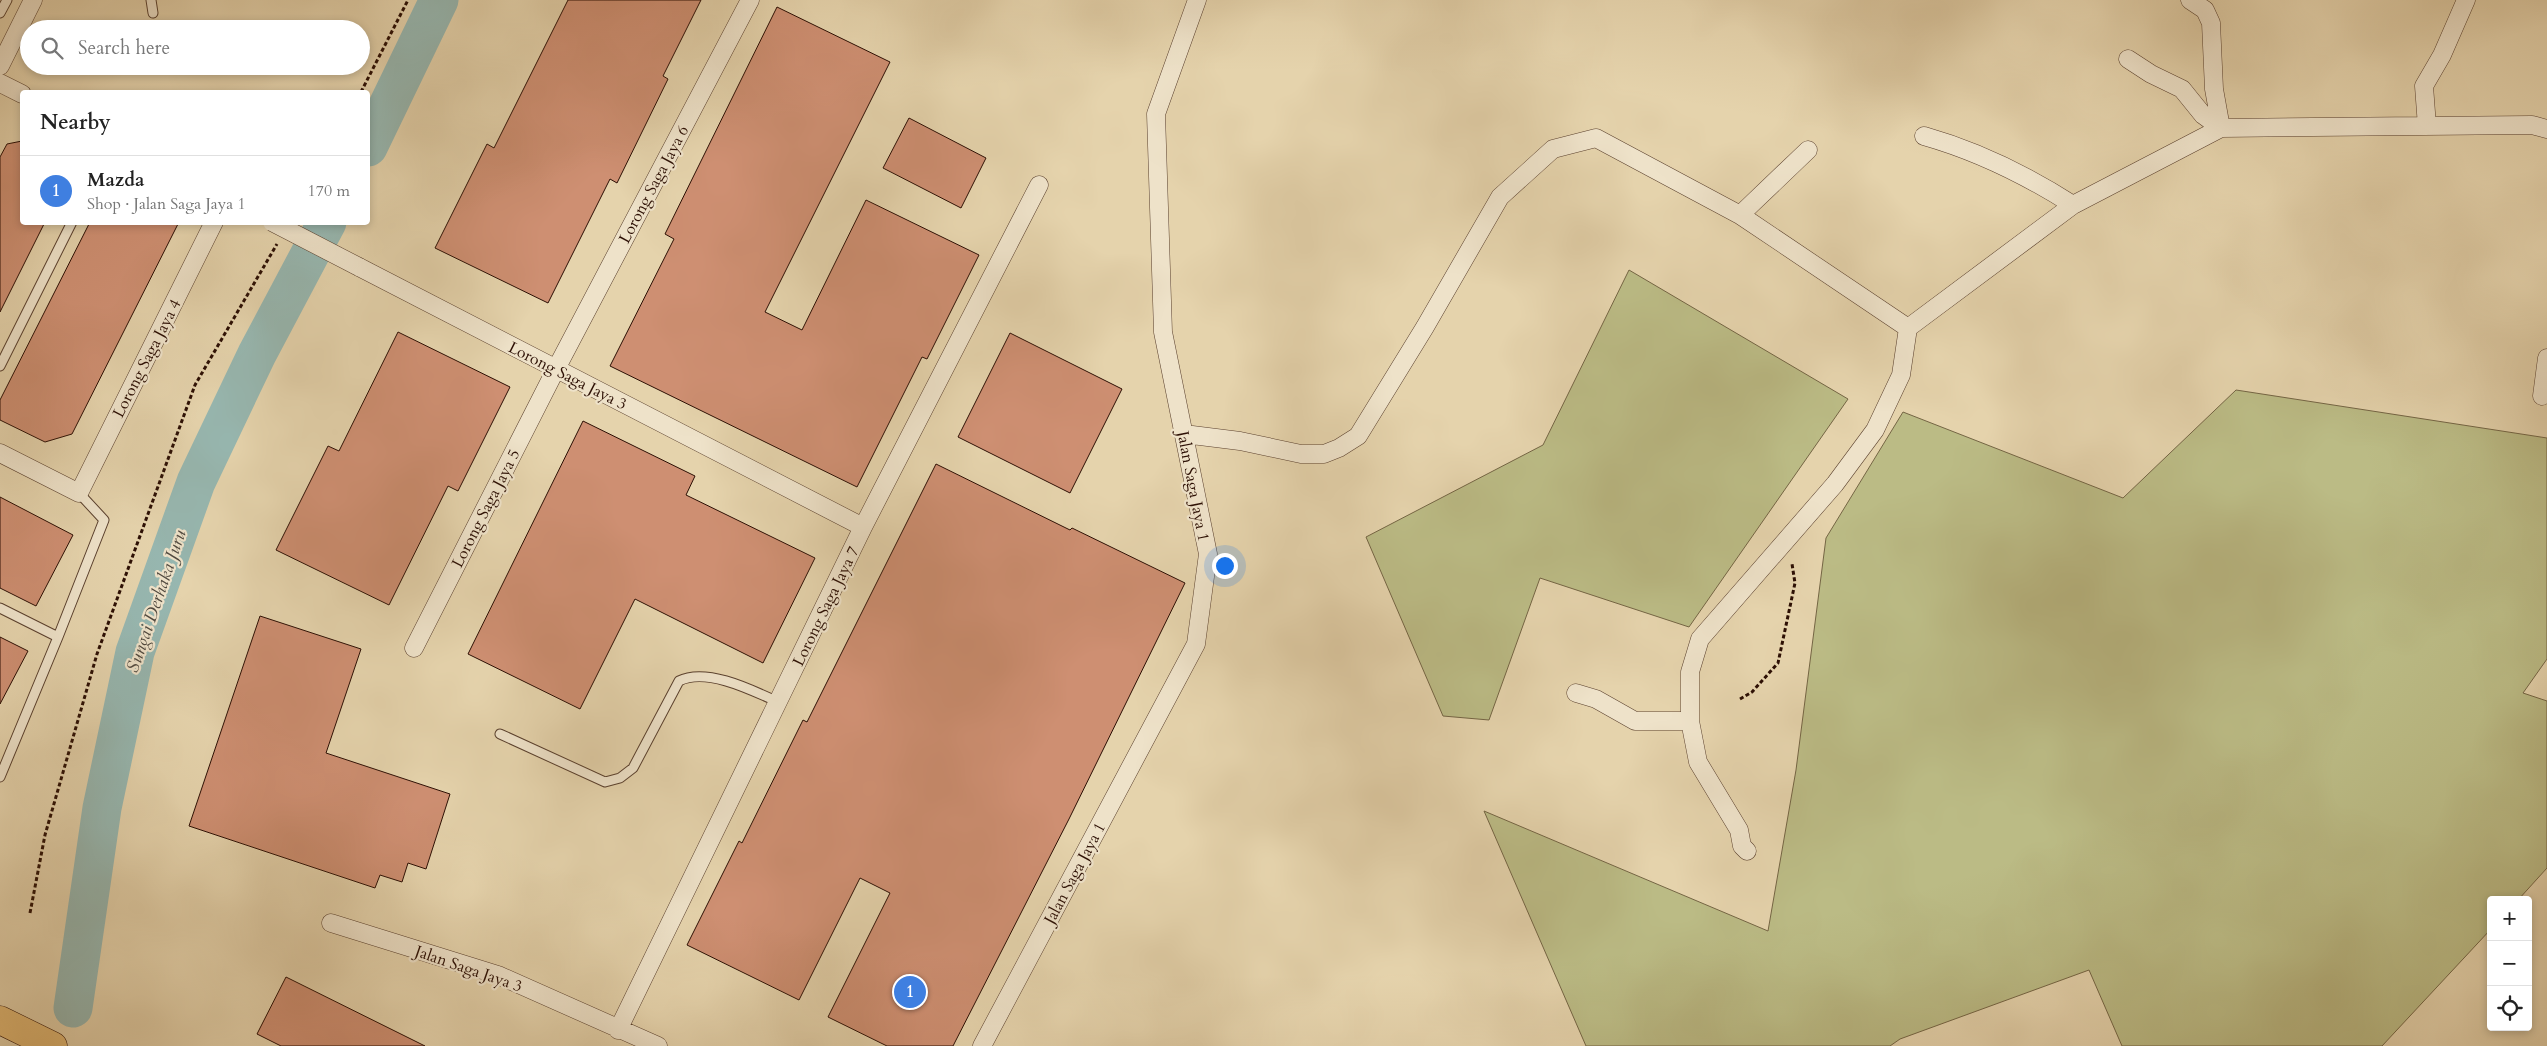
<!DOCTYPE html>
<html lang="en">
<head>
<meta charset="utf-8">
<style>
  body { margin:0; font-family:Cardo,serif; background:#f6f6f6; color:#222 }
  .controls { position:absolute; right:15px; bottom:15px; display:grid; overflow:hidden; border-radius:5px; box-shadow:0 2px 8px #0003 }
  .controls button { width:45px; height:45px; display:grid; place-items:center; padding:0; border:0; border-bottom:1px solid #e0e0e0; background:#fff; color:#222; font:25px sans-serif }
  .you { position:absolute; left:1224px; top:565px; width:18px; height:18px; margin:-12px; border:4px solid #fff; border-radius:50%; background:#1a73e8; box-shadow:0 0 0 8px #1a73e833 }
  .badge { display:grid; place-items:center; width:32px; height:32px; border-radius:50%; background:#db2777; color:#fff; font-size:16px; font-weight:700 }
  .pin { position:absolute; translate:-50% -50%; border:2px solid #fff; box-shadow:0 1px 5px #0006 }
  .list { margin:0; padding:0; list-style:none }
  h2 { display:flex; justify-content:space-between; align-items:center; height:65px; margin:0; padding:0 20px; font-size:21px }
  h2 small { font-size:16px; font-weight:400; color:#767676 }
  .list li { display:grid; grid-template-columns:32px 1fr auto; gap:15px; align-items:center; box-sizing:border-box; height:70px; padding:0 20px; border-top:1px solid #e0e0e0 }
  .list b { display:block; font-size:19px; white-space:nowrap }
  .list p { margin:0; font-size:16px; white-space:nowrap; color:#767676 }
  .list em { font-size:16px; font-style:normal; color:#767676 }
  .icon { flex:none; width:28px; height:28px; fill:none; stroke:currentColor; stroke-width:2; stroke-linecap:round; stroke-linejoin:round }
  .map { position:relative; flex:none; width:2547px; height:1046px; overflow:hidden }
  .search { position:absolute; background:#fff; box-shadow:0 2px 8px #0003; left:20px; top:20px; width:350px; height:55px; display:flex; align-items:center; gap:12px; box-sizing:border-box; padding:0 18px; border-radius:28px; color:#767676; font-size:19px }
  .panel { position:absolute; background:#fff; box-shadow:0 2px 8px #0003; left:20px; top:90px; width:350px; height:135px; border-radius:5px }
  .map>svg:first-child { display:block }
</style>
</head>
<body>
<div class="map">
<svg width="2547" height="1046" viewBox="0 0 2547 1046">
  <rect width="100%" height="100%" fill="#e5d3ac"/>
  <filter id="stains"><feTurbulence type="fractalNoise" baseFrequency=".004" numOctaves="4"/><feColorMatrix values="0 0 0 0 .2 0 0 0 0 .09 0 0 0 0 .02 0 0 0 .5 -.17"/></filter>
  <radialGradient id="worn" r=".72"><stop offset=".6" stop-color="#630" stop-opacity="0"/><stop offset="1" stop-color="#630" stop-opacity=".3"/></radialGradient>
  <path fill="#bbbb85" stroke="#746544" d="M1629,270L1848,399L1689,627L1540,578L1489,720L1443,716L1366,537L1543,445Z
    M2236,390L2547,438V659L2523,693L2547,701V868L2518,900H2491V929L2382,1046H2122L2089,970L1900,1039L1890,1046H1586L1484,811L1768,931L1796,770L1826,538L1903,412L2123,498Z"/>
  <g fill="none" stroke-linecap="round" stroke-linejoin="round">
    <path stroke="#97b7b0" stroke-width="39" d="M368,147L439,0
      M73,1008L102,808L135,652L196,482L257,354L327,222"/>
  </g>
  <path fill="#ce8f72" stroke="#2c0f04" d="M568,0H701L663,76L668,79L617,183L610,179L548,303L435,248L487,144L494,148Z
    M777,7L890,62L765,312L802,330L866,200L979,255L927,359L922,357L857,487L610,366L674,239L665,234Z
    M909,118L986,158L961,208L883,168Z
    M22,141V222H45L0,312V157L7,144Z
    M90,222H179L72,434L45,442L0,420V400Z
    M398,332L510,387L458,491L448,486L389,605L276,550L328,446L339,451Z
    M1010,333L1122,389L1070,493L958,437Z
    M583,421L695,476L686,495L815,558L763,663L635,599L580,709L468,654Z
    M936,464L1070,530L1072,528L1185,583L1069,819L953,1046H887L828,1017L890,893L860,878L799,1000L687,945L739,841L742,843L803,720L807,722Z
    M0,497L73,535L36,606L0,588Z
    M260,616L361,649L326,753L450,794L426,869L408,863L402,882L380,875L375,888L189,826Z
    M0,637L28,651L0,704Z
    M286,977L425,1046H281L257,1034Z"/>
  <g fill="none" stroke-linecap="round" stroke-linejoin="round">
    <defs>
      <path id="lane" d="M151,0L153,13
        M0,13L7,0
        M0,366L72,222
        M0,608L58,637
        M500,734L605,782L620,778L633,768L679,681C706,667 752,690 778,702
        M0,777L58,637L104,520L79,493"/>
      <path id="street" d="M2190,0L2205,10L2211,23L2214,89L2221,128
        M2128,59L2151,74L2182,89L2203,115L2221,128
        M0,66L33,0
        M0,83L22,94
        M2427,126L2424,86L2442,55L2466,0
        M1924,136C1977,151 2026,175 2073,205
        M1740,215L1808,150
        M359,267L863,527
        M2542,396L2547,358
        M1184,434L1240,441L1301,454H1324L1339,448L1358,436L1425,327L1500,197L1553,149L1596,138L1740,215L1908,328
        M0,453L79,493L214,222
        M414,648L556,369L750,0
        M1576,693L1596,699L1635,721H1690
        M1747,851L1742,846L1739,830L1698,762L1690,721V672L1700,639L1835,484L1875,430L1901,375L1908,328L2073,205L2221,128L2532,125L2547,129
        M331,923L498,975L658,1046
        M618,1030L863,527L1039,185
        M982,1046L1196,644L1208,554L1163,332L1156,114L1197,0"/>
      <path id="highway" d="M0,1020L53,1046"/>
    </defs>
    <use href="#lane" stroke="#5a402e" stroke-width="11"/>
    <use href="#street" stroke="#5a402e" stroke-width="19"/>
    <use href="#highway" stroke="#2c0f04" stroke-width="29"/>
    <path stroke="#2c0f04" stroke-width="3" stroke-dasharray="4 2.5" stroke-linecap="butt" d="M361,92L408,0
      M1740,699L1752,692L1778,663L1795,583L1792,564
      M30,913L45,835L97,654L195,385L277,244"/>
    <use href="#lane" stroke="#eee2c9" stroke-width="9"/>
    <use href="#street" stroke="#eee2c9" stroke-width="18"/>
    <use href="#highway" stroke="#e2ba76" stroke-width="28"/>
    <defs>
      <path id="street-bridge" d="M272,222L359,267"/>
    </defs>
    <use href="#street-bridge" stroke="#5a402e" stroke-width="19" stroke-linecap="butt"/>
    <use href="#street-bridge" stroke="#eee2c9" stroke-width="18"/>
  </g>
  <g text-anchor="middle" stroke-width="4.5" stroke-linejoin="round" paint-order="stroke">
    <g font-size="16" fill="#2c0f04" stroke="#eee2c9">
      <text transform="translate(653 184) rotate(-62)" y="6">Lorong Saga Jaya 6</text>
      <text transform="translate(146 358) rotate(-63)" y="6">Lorong Saga Jaya 4</text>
      <text transform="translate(568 375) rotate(27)" y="6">Lorong Saga Jaya 3</text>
      <text transform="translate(1194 486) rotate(79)" y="6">Jalan Saga Jaya 1</text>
      <text transform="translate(485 508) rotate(-63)" y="6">Lorong Saga Jaya 5</text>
      <text transform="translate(825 606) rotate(-64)" y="6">Lorong Saga Jaya 7</text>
      <text transform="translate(1074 873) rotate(-62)" y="6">Jalan Saga Jaya 1</text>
      <text transform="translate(469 968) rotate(19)" y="6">Jalan Saga Jaya 3</text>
    </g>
    <g font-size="18" font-style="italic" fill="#514a40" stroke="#eee2c9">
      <text transform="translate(156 601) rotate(-71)" y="6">Sungai Derhaka Juru</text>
    </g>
  </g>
  <rect width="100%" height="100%" filter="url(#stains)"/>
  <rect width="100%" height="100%" fill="url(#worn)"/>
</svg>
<div class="controls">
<button>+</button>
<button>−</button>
<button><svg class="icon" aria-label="locate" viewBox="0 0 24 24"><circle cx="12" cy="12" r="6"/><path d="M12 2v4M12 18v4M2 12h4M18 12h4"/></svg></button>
</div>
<div class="you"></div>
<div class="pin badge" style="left:910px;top:992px;background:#3f7fe0">1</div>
<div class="search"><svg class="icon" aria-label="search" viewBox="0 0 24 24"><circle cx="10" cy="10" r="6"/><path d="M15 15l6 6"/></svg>Search here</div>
<section class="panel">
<h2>Nearby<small></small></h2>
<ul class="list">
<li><span class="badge" style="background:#3f7fe0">1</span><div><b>Mazda</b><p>Shop · Jalan Saga Jaya 1</p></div><em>170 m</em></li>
</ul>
</section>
</div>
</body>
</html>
